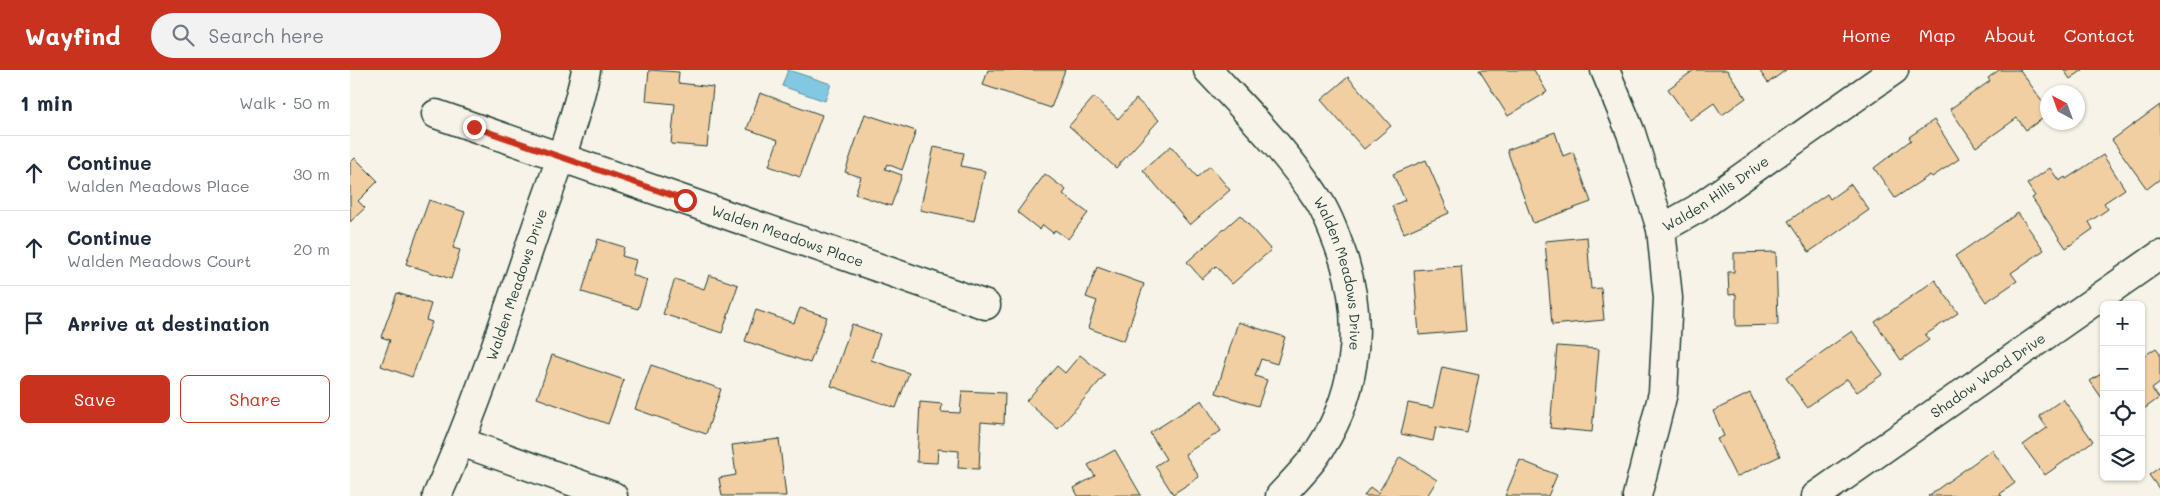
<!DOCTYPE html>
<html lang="en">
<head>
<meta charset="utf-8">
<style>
  body { margin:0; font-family:Mali,sans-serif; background:#f2f2f3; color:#1f2937 }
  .controls { position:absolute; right:15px; bottom:15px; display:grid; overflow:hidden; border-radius:8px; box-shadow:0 1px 4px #0004 }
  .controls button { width:45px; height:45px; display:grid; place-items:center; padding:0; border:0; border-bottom:1px solid #e0e1e3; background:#fff; color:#1f2937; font:25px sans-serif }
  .compass { position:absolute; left:1690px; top:15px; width:45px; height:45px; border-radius:50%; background:#fff; box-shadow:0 1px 4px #0004; rotate:319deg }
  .stop { position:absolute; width:15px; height:15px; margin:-11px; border:4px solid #c8321e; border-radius:50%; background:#fff }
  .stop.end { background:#c8321e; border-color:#fff; box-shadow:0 1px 5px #0008 }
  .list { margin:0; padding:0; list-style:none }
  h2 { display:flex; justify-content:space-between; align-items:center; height:65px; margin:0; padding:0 20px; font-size:21px }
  h2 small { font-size:16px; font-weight:400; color:#747a83 }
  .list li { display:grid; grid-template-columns:32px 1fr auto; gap:15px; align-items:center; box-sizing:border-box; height:75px; padding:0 20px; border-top:1px solid #e0e1e3 }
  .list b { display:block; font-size:19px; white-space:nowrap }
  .list p { margin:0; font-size:16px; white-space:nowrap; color:#747a83 }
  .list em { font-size:16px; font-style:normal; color:#747a83 }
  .actions { display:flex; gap:10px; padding:15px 20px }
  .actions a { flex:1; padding:11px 0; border:1px solid #c8321e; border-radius:8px; text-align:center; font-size:18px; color:#c8321e }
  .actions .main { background:#c8321e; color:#fff }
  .icon { flex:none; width:28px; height:28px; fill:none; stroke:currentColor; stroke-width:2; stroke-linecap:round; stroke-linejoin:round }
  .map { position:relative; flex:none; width:1810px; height:426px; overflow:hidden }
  header { display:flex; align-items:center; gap:30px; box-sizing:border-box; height:70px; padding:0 25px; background:#c8321e; color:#fff }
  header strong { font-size:24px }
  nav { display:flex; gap:28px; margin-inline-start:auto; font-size:18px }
  .search { width:350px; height:45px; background:#f2f2f3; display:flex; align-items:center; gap:12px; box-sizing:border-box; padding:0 18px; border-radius:28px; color:#747a83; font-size:19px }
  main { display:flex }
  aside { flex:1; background:#fff }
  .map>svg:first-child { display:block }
</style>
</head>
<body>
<header>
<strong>Wayfind</strong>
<div class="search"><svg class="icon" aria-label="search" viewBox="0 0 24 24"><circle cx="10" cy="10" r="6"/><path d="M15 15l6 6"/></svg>Search here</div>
<nav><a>Home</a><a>Map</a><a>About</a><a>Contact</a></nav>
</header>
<main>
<aside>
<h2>1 min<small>Walk · 50 m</small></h2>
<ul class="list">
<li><svg class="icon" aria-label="ahead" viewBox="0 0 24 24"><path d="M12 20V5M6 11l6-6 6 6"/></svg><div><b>Continue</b><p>Walden Meadows Place</p></div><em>30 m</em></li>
<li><svg class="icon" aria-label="ahead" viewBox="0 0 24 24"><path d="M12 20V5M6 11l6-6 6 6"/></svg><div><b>Continue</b><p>Walden Meadows Court</p></div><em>20 m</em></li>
<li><svg class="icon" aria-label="arrive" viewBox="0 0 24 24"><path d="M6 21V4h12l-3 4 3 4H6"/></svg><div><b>Arrive at destination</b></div></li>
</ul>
<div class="actions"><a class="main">Save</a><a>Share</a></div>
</aside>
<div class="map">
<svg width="1810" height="426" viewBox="0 0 1810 426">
  <rect width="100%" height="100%" fill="#f7f3e8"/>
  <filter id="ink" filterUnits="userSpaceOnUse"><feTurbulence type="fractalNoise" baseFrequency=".02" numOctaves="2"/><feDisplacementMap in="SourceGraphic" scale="10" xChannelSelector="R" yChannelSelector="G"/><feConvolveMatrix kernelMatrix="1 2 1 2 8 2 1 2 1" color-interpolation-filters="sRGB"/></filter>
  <g filter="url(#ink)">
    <path fill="#82c8e3" stroke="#5a909d" d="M438,0L481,14L475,31L432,16Z"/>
    <path fill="#f2cfa3" stroke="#1f3d34" d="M299,0L329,2L328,13L363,17L357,77L321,74L325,34L296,31Z
      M638,0H715L701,38L633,15Z
      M1129,0H1184L1197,22L1158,46Z
      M1344,0H1377L1396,28L1372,45L1364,33L1340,50L1318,19Z
      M1409,0H1436L1418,13Z
      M1649,0H1670L1698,39V45L1676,60L1667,48L1626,77L1600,39L1640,11L1638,8Z
      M1714,0H1733L1720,9Z
      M998,7L1041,56L1014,79L971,30Z
      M410,23L472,45L450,107L419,96L428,70L397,59Z
      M744,27L768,49L786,29L809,50L766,98L719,56Z
      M1810,35V109L1797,119L1762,70Z
      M515,44L566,61L552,100L537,94L535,99L552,105L541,136L505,124L511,107L495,102Z
      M1584,50L1609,89L1582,107L1580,105L1545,128L1524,98L1561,70L1559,67Z
      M1205,62L1213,86L1223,82L1241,132L1183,153L1157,80Z
      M821,76L847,107L860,96L880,120L840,155L793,100Z
      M584,77L614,83L611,96L635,101L624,151L570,140Z
      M1753,85L1775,119L1754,133L1758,139L1739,152L1743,159L1716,178L1682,128L1685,126L1677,114L1700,98L1709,111L1715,107L1716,109Z
      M5,88L28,111L8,131L15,138L0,152V93Z
      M1076,90L1099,143L1054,163L1042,136L1055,130L1043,104Z
      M695,104L716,120L713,124L738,143L718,169L705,160L703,163L693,155L690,160L667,142Z
      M1501,114L1519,140L1459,182L1438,151L1477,124L1480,129Z
      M79,130L115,142L103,178L110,180L101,209L56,194Z
      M1668,143L1694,180L1661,203L1667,211L1636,232L1605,186Z
      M890,145L921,180L882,214L866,196L852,209L837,192Z
      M1237,167L1241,219L1251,218L1254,250L1202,255L1195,171Z
      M248,169L274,177L272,186L286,190L282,205L297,210L288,239L232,222Z
      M1426,182L1428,255L1386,256V224L1379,225L1378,202H1384V183Z
      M1111,196L1116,261L1069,265L1064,200Z
      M747,197L794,214L774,271L738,258L747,231L736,227Z
      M359,205L388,215L372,263L313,244L325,209L354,219Z
      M1585,210L1608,243L1575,265L1579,270L1551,290L1525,252Z
      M47,223L81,234L76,250L82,252L62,307L31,296L40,270L31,267Z
      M450,238L477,247L460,293L395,271L406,240L444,253Z
      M888,252L935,267L927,294L911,289L905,306L917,310L908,336L866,323Z
      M502,254L530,264L521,290L559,303L546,338L481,316Z
      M1502,261L1533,304L1507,322L1497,309L1457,337L1436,308Z
      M1207,276L1249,279L1242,362L1200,358Z
      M1806,278L1810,283V313L1802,319L1809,328L1791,341V282L1794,286Z
      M202,285L274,310L258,354L187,328Z
      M730,285L755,305L708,359L676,331L707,296L715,303Z
      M301,295L371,319L356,364L285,339Z
      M1092,297L1129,305L1117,363L1086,357L1083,371L1051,364L1058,333L1083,338Z
      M1754,302V331L1740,311Z
      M612,321L655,323L654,354L631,352L629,399L608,398L609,381L588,379L587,393L567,392L570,332L592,334L591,342L610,343Z
      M1400,323L1430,386L1386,407L1367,369L1374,366L1363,341Z
      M1713,329L1743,371L1695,405L1673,375L1697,358L1689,346Z
      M852,330L871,361L835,384L849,407L823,424L805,396L816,389L800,363Z
      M429,369L436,426H372L369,408L386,405L382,375Z
      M765,380L791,425L728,426L724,418L745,406L738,395Z
      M1642,380L1665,413L1650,424L1652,426H1578Z
      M1050,387L1087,410L1077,426H1014L1020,417L1028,423Z
      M1170,390L1207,405L1198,426H1155Z
      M1810,397V420L1799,405Z"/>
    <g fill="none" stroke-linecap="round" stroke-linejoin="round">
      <defs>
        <g id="minor">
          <path id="s1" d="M858,0C896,41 938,83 969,131C980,149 987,170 994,190C1015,259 1006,330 963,389C953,402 941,414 930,426"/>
          <path d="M1255,0L1281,63L1311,159L1318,228L1313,323L1287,426"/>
          <path id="s2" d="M86,44L636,235"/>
          <path id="s3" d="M1311,159L1347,139L1544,0"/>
          <path d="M111,372L263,426"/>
          <path id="s4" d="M87,426C124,343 153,256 182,170C201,114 224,58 236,0"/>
          <path id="s5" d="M1466,426L1810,185"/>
        </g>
      </defs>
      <use href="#minor" stroke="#1f3d34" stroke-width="31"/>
      <use href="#minor" stroke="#f7f3e8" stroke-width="28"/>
    </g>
  </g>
  <g fill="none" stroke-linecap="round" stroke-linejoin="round" filter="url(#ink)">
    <path stroke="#c8321e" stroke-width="6" d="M124,57L335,130"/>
  </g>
  <g text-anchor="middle" stroke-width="4" stroke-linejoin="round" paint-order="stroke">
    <g font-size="14" fill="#1f3d34" stroke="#f7f3e8">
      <text dy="5" stroke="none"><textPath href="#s3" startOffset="65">Walden Hills Drive</textPath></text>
      <text dy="5" stroke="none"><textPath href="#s2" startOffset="372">Walden Meadows Place</textPath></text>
      <text dy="5" stroke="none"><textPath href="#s1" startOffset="248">Walden Meadows Drive</textPath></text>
      <text dy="5" stroke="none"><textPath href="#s4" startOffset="226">Walden Meadows Drive</textPath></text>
      <text dy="5" stroke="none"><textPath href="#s5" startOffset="210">Shadow Wood Drive</textPath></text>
    </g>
  </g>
</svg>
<div class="controls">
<button>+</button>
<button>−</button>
<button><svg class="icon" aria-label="locate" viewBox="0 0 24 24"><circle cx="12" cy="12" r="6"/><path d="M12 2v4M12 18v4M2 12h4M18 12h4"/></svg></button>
<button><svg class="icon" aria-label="layers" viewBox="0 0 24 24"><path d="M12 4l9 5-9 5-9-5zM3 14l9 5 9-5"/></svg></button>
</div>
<svg class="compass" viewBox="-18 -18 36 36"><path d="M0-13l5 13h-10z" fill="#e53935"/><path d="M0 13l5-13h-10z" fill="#747a83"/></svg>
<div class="stop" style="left:335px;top:130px"></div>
<div class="stop end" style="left:124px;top:57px"></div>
</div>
</main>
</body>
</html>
